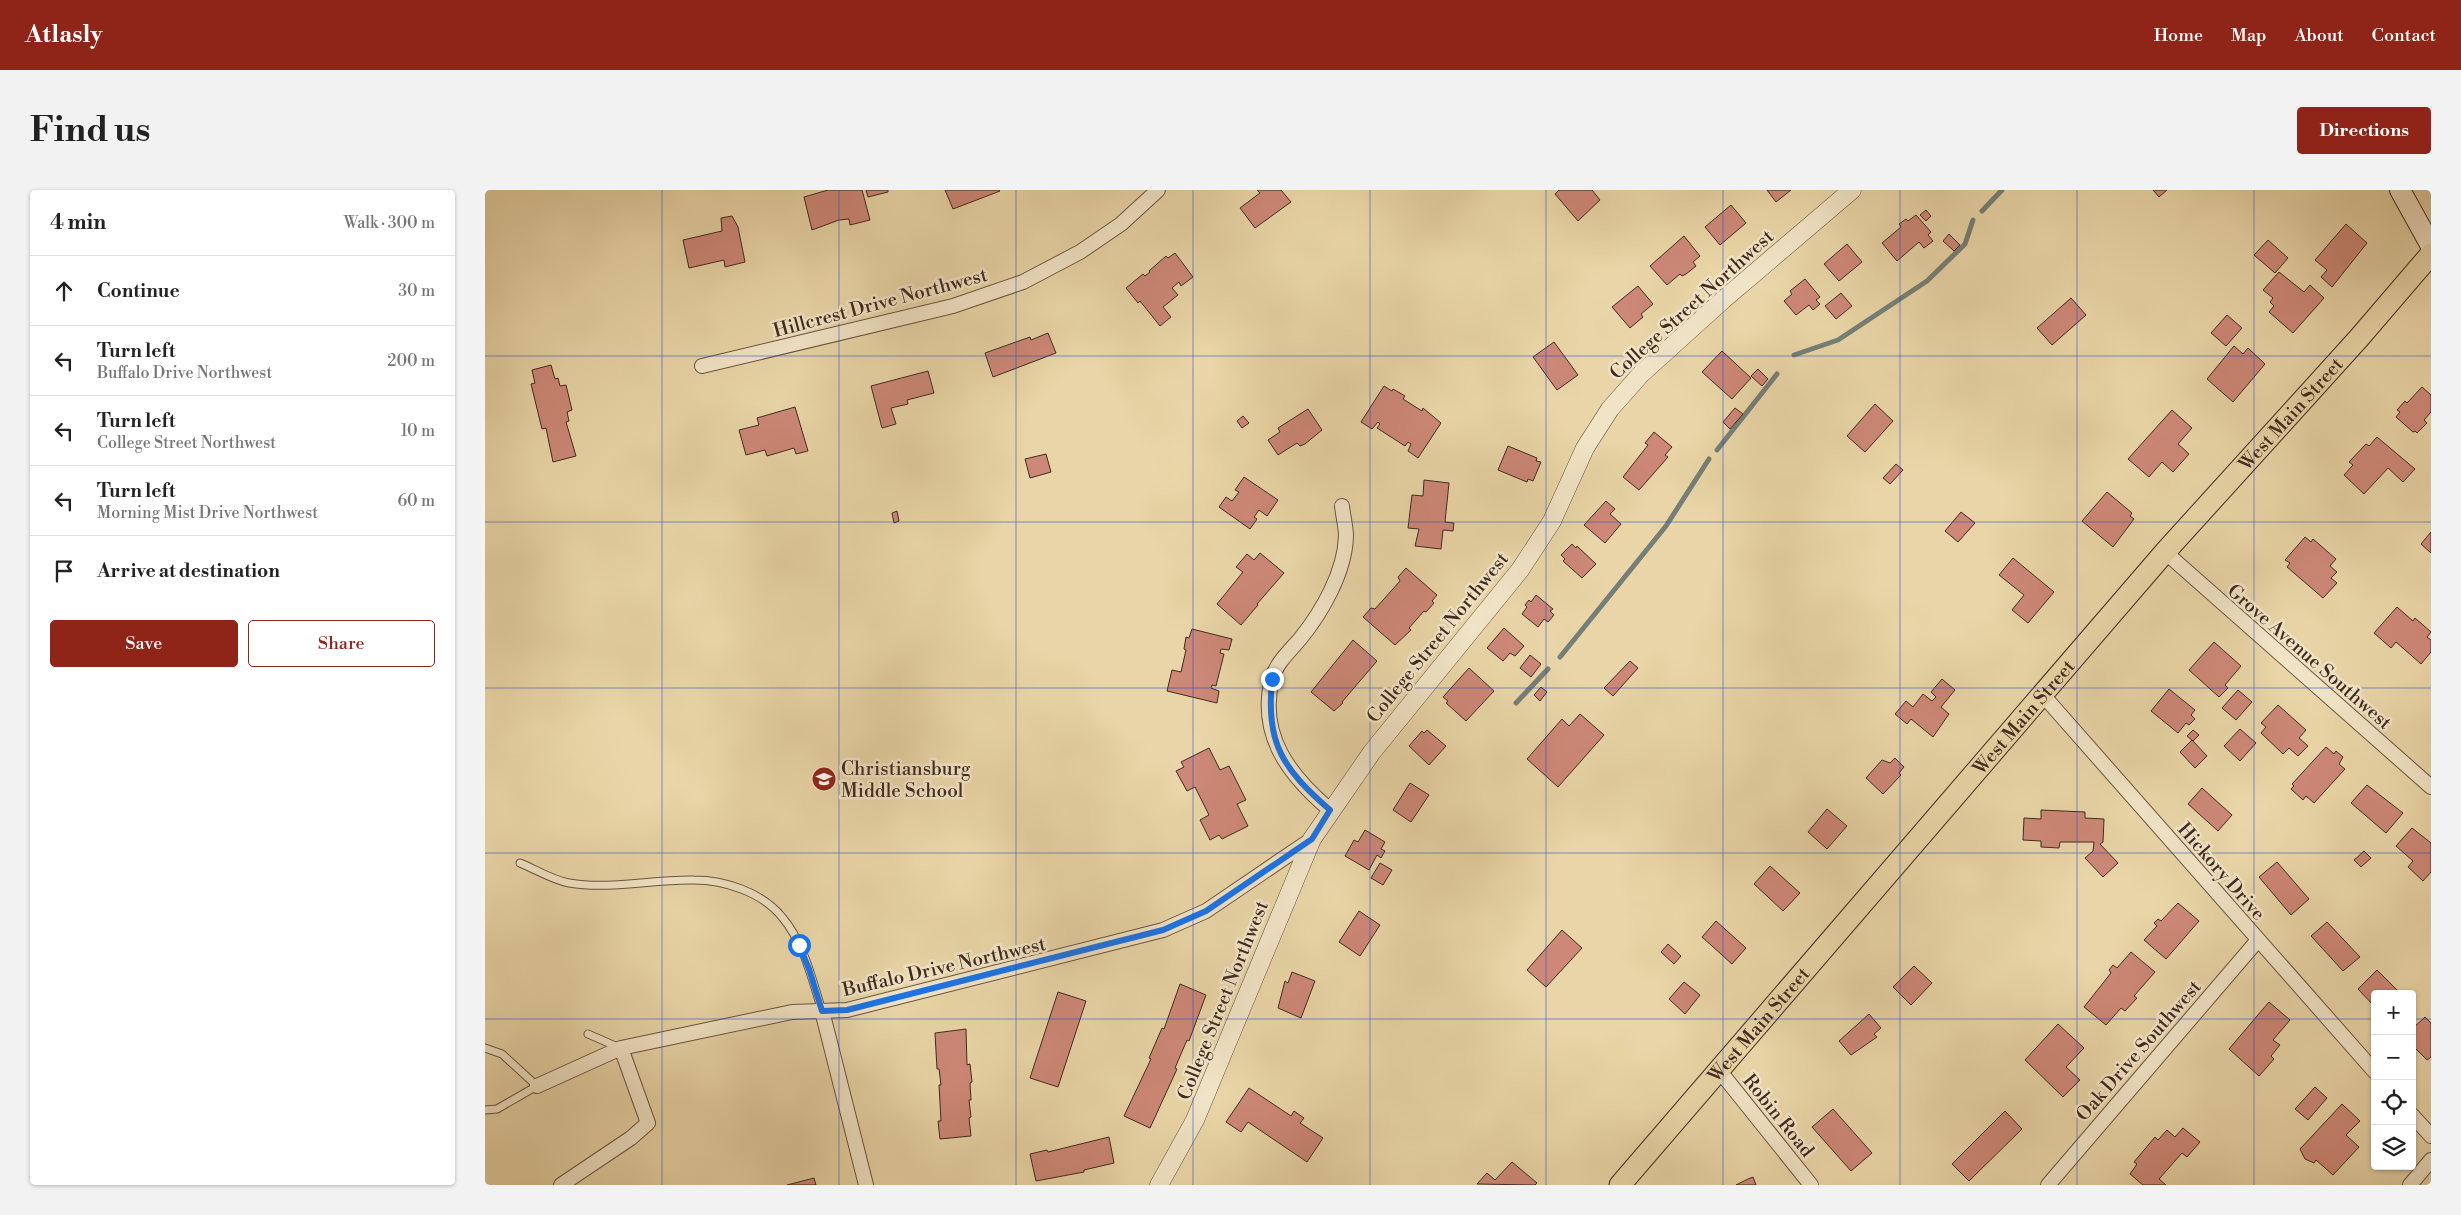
<!DOCTYPE html>
<html lang="en">
<head>
<meta charset="utf-8">
<style>
  body { margin:0; font-family:"Libre Bodoni",serif; background:#f2f2f2; color:#222 }
  .controls { position:absolute; right:15px; bottom:15px; display:grid; overflow:hidden; border-radius:5px; box-shadow:0 1px 4px #0004 }
  .controls button { width:45px; height:45px; display:grid; place-items:center; padding:0; border:0; border-bottom:1px solid #e0e0e0; background:#fff; color:#222; font:25px sans-serif }
  .stop { position:absolute; width:15px; height:15px; margin:-11px; border:4px solid #1a73e8; border-radius:50%; background:#fff }
  .stop.end { background:#1a73e8; border-color:#fff; box-shadow:0 1px 5px #0008 }
  .list { margin:0; padding:0; list-style:none }
  h2 { display:flex; justify-content:space-between; align-items:center; height:65px; margin:0; padding:0 20px; font-size:21px }
  h2 small { font-size:16px; font-weight:400; color:#767676 }
  .list li { display:grid; grid-template-columns:32px 1fr auto; gap:15px; align-items:center; box-sizing:border-box; height:70px; padding:0 20px; border-top:1px solid #e0e0e0 }
  .list b { display:block; font-size:19px; white-space:nowrap }
  .list p { margin:0; font-size:16px; white-space:nowrap; color:#767676 }
  .list em { font-size:16px; font-style:normal; color:#767676 }
  .actions { display:flex; gap:10px; padding:15px 20px }
  .actions a { flex:1; padding:11px 0; border:1px solid #8f2418; border-radius:5px; text-align:center; font-size:18px; color:#8f2418 }
  .actions .main { background:#8f2418; color:#fff }
  .icon { flex:none; width:28px; height:28px; fill:none; stroke:currentColor; stroke-width:2; stroke-linecap:round; stroke-linejoin:round }
  .map { position:relative; flex:none; width:1946px; height:995px; overflow:hidden; border-radius:5px }
  header { display:flex; align-items:center; gap:30px; box-sizing:border-box; height:70px; padding:0 25px; background:#8f2418; color:#fff }
  header strong { font-size:24px }
  nav { display:flex; gap:28px; margin-inline-start:auto; font-size:18px }
  .intro { display:flex; align-items:center; justify-content:space-between; box-sizing:border-box; height:120px; padding:0 30px }
  h1 { margin:0; font-size:35px }
  .button { padding:12px 22px; border-radius:5px; background:#8f2418; color:#fff; font-size:18px; font-weight:700 }
  main { display:flex; gap:30px; padding:0 30px }
  aside { flex:1; background:#fff; border-radius:5px; box-shadow:0 1px 4px #0004 }
  .map>svg:first-child { display:block }
</style>
</head>
<body>
<header>
<strong>Atlasly</strong>
<nav><a>Home</a><a>Map</a><a>About</a><a>Contact</a></nav>
</header>
<div class="intro"><h1>Find us</h1><a class="button">Directions</a></div>
<main>
<aside>
<h2>4 min<small>Walk · 300 m</small></h2>
<ul class="list">
<li><svg class="icon" aria-label="ahead" viewBox="0 0 24 24"><path d="M12 20V5M6 11l6-6 6 6"/></svg><div><b>Continue</b></div><em>30 m</em></li>
<li><svg class="icon" aria-label="left" viewBox="0 0 24 24"><path d="M17 20v-9H6M10 6l-5 5 5 5"/></svg><div><b>Turn left</b><p>Buffalo Drive Northwest</p></div><em>200 m</em></li>
<li><svg class="icon" aria-label="left" viewBox="0 0 24 24"><path d="M17 20v-9H6M10 6l-5 5 5 5"/></svg><div><b>Turn left</b><p>College Street Northwest</p></div><em>10 m</em></li>
<li><svg class="icon" aria-label="left" viewBox="0 0 24 24"><path d="M17 20v-9H6M10 6l-5 5 5 5"/></svg><div><b>Turn left</b><p>Morning Mist Drive Northwest</p></div><em>60 m</em></li>
<li><svg class="icon" aria-label="arrive" viewBox="0 0 24 24"><path d="M6 21V4h12l-3 4 3 4H6"/></svg><div><b>Arrive at destination</b></div></li>
</ul>
<div class="actions"><a class="main">Save</a><a>Share</a></div>
</aside>
<div class="map">
<svg width="1946" height="995" viewBox="0 0 1946 995">
  <rect width="100%" height="100%" fill="#e9d5a7"/>
  <filter id="stains"><feTurbulence type="fractalNoise" baseFrequency=".004" numOctaves="4"/><feColorMatrix values="0 0 0 0 .2 0 0 0 0 .09 0 0 0 0 .02 0 0 0 .5 -.17"/></filter>
  <radialGradient id="worn" r=".72"><stop offset=".6" stop-color="#630" stop-opacity="0"/><stop offset="1" stop-color="#630" stop-opacity=".3"/></radialGradient>
  <g fill="none" stroke-linecap="round" stroke-linejoin="round">
    <path stroke="#767f77" stroke-width="5" d="M1497,21L1517,0
      M1309,165L1353,150L1442,91L1480,54L1488,30
      M1232,260L1292,184
      M1075,467L1181,336L1224,269
      M1031,513L1063,479"/>
  </g>
  <path fill="#cd8877" stroke="#402a21" d="M343,0H377L385,30L365,35L364,29L354,30L327,40L319,7Z
    M381,0H403V2L383,7Z
    M460,0H514L515,1L468,19Z
    M772,0H796L806,12L770,38L755,18L775,3Z
    M1074,0H1107L1115,10L1093,31L1070,4Z
    M1282,0H1306L1291,12Z
    M1668,0H1682L1674,7Z
    M1246,15L1261,33L1235,55L1220,37Z
    M1441,20L1446,26L1441,31L1435,25Z
    M1431,25L1446,42L1443,45L1448,51L1439,58L1434,52L1412,71L1397,53L1416,37L1414,34L1421,29L1423,31Z
    M247,26L253,37L260,72L240,77L239,70L204,78L198,50L237,41L236,28Z
    M1861,34L1882,53L1847,97L1836,87L1842,80L1830,70Z
    M1464,44L1475,55L1469,61L1458,51Z
    M1199,46L1215,66L1208,72L1211,76L1201,84L1197,86L1195,84L1182,95L1165,76Z
    M1783,50L1803,68L1790,83L1769,65Z
    M1362,54L1377,72L1354,91L1339,74Z
    M690,63L708,87L696,96L694,92L687,98L693,105L678,117L686,127L675,136L655,111L653,113L641,98L658,84L660,86L665,82L664,81L681,66L683,68Z
    M1794,82L1819,102L1825,95L1839,108L1808,143L1784,122L1789,116L1785,112L1788,108L1778,100Z
    M1320,89L1335,107L1331,110L1335,114L1328,120L1324,115L1311,125L1299,111L1307,104L1305,101Z
    M1153,96L1168,114L1156,124L1158,127L1145,138L1127,117Z
    M1356,103L1367,116L1351,129L1340,116Z
    M1586,108L1601,125L1567,155L1552,138Z
    M1742,125L1757,138L1741,156L1726,143Z
    M563,143L571,163L508,187L500,163L545,147L546,150Z
    M1069,152L1093,185L1072,200L1048,167Z
    M1749,156L1758,164L1763,158L1780,174L1748,212L1722,189Z
    M1237,161L1266,188L1247,209L1217,182Z
    M66,175L70,189L73,188L75,196L81,195L87,220L82,222L84,231L81,232L91,266L68,272L61,238L57,239L46,194L50,193L47,180Z
    M1273,179L1283,189L1277,196L1266,186Z
    M443,181L449,203L422,210L423,214L406,218L411,234L397,238L386,196Z
    M899,196L907,201L908,199L920,206L918,209L937,221L938,218L956,233L933,268L923,261L926,254L923,252L920,256L892,238L895,234L893,232L887,239L876,232Z
    M1937,197L1946,205V222L1939,230L1942,233L1932,243L1930,241L1928,242L1911,227L1915,222L1912,220L1920,211L1922,213Z
    M1390,214L1408,231L1380,262L1362,246Z
    M310,217L323,261L311,264L309,258L282,266L280,260L261,265L254,240L274,235L272,228Z
    M1250,218L1258,224L1245,239L1238,232Z
    M823,219L837,240L820,254L815,256L812,253L793,265L783,250L795,242L793,238Z
    M1687,220L1707,238L1693,254L1704,264L1688,282L1677,272L1664,287L1643,269Z
    M758,226L764,233L757,238L752,231Z
    M1169,242L1187,257L1180,265L1183,267L1154,300L1138,287L1163,255L1160,253Z
    M1892,247L1930,279L1918,292L1903,278L1879,304L1859,285L1868,275L1864,272L1881,254L1884,256Z
    M1023,256L1052,268L1051,271L1056,272L1048,291L1043,289L1042,292L1013,280Z
    M561,264L566,282L545,288L540,269Z
    M1411,274L1418,280L1405,294L1398,288Z
    M759,287L793,310L782,326L774,320L769,327L772,329L765,339L734,317L741,307L747,311L754,302L750,300Z
    M939,290L964,293L960,332L969,333L968,341L958,340L956,359L930,356L934,339L923,338L927,305L938,306Z
    M1622,302L1647,323L1645,326L1649,329L1628,357L1597,331Z
    M1121,311L1130,319L1125,324L1136,334L1120,353L1099,335Z
    M412,321L414,331L409,333L407,323Z
    M1476,322L1490,333L1473,352L1460,341Z
    M1946,342V363L1936,354Z
    M1820,347L1826,352L1828,349L1851,369L1845,376L1852,382L1846,388L1852,393L1838,408L1802,377L1805,373L1800,370Z
    M1087,354L1091,358L1092,356L1111,374L1097,388L1078,371L1080,369L1076,365Z
    M775,363L799,383L772,414L773,415L756,435L732,414L758,382L751,377L762,364L769,370Z
    M1528,368L1569,402L1543,433L1527,420L1539,405L1514,385Z
    M921,378L952,405L947,411L949,413L941,422L939,421L924,438L926,440L910,455L878,427L886,418L890,419L915,391L913,387Z
    M1051,405L1068,419L1065,421L1069,425L1063,432L1059,429L1053,437L1037,424L1042,417L1040,415L1044,410L1046,412Z
    M1912,417L1928,431L1930,428L1946,442L1942,447L1946,450V462L1936,474L1911,452L1906,458L1889,443Z
    M1019,438L1039,456L1030,466L1025,463L1018,471L1002,458Z
    M707,439L747,449L744,460L736,459L735,463L739,464L731,496L727,495L726,498L734,501L732,513L682,501L687,480L696,482L701,460L699,459L701,447L704,448Z
    M868,450L892,471L857,512L858,513L849,521L826,502Z
    M1729,452L1756,476L1740,495L1743,498L1734,507L1704,480Z
    M1045,465L1056,474L1046,487L1035,478Z
    M1145,471L1153,478L1128,506L1119,498Z
    M984,478L1009,501L981,531L961,513L963,511L958,507Z
    M1457,489L1470,500L1456,517L1464,524L1448,547L1426,529L1422,534L1410,524L1421,511L1428,517L1438,504L1447,511L1451,507L1446,502Z
    M1056,497L1062,502L1055,511L1049,505Z
    M1684,499L1710,520L1706,525L1710,529L1704,535L1701,533L1693,543L1666,521Z
    M1753,500L1767,512L1751,530L1737,518Z
    M1793,515L1821,540L1814,548L1823,556L1813,566L1804,558L1798,564L1776,543L1781,537L1776,533Z
    M1095,524L1119,545L1073,597L1042,569L1077,529L1084,536Z
    M1755,539L1771,553L1755,571L1739,556Z
    M942,540L961,556L944,575L924,556L937,541L939,543Z
    M1708,540L1714,545L1708,551L1702,546Z
    M1707,550L1722,566L1710,578L1695,562Z
    M1841,557L1849,564L1851,561L1858,567L1854,574L1860,579L1829,613L1821,606L1818,610L1806,599L1809,596L1807,594Z
    M724,558L735,580L744,576L761,610L752,614L763,636L737,649L734,645L725,650L715,630L724,625L710,597L702,601L691,581L699,577L696,572Z
    M1410,568L1419,577L1414,583L1416,585L1398,604L1381,588L1397,570L1405,573Z
    M925,593L944,605L926,632L908,620Z
    M1882,595L1918,623L1901,643L1866,613Z
    M1717,598L1747,625L1733,641L1703,614Z
    M1342,619L1362,636L1342,659L1323,642Z
    M1556,620L1600,622V628L1619,629L1618,652L1615,654L1633,673L1618,687L1600,668L1608,661L1609,652H1575L1574,658L1556,657V651L1538,650L1539,628L1556,629Z
    M1927,638L1946,653V682L1938,691L1923,677L1928,671L1911,656Z
    M880,640L900,652L896,659L900,661L896,668L892,665L884,680L860,666L869,650L873,652Z
    M1879,661L1886,668L1876,677L1869,670Z
    M1792,672L1824,709L1806,725L1774,687Z
    M895,673L907,680L898,695L886,688Z
    M1285,676L1315,703L1298,721L1269,694Z
    M1693,713L1714,731L1681,769L1659,750L1672,736L1669,733L1673,729L1676,731Z
    M874,721L895,735L875,766L854,752Z
    M1231,731L1261,758L1247,774L1217,747Z
    M1842,732L1875,767L1858,781L1826,746Z
    M1077,740L1097,758L1061,797L1042,780Z
    M1183,754L1196,766L1189,774L1176,762Z
    M1646,762L1670,782L1649,806L1652,808L1640,821L1636,818L1621,835L1599,817L1626,783L1624,780L1628,775L1632,778Z
    M1429,776L1447,793L1426,815L1408,797Z
    M1892,780L1915,803L1890,804V817L1873,799Z
    M807,782L830,791L816,828L793,818L800,791L803,793Z
    M1199,792L1215,805L1200,824L1184,809Z
    M695,794L721,805L704,851L702,850L690,878L692,879L665,938L639,926L666,869L664,868L677,838L679,839Z
    M573,802L601,811L573,897L545,888Z
    M1784,812L1805,830L1788,850L1795,855L1786,866L1789,869L1774,886L1744,859Z
    M1384,824L1396,838L1389,844L1392,847L1366,865L1354,851Z
    M1940,827L1946,833V867L1942,870L1927,855V839Z
    M1573,834L1599,858L1581,877L1595,890L1578,907L1540,870Z
    M481,839L482,875L485,874L487,892L485,893L486,910H484L486,927L484,928L486,946L455,949L453,931H456L454,895H456L454,879H452L450,843Z
    M1830,897L1842,908L1823,930L1810,919Z
    M764,898L806,926L809,921L819,928L815,933L838,948L822,972L763,932L756,942L741,932Z
    M1857,914L1875,931L1861,945L1874,957L1848,985L1831,970L1829,973L1820,969L1815,959Z
    M1348,919L1387,963L1366,981L1327,937Z
    M1520,921L1537,939L1484,991L1467,974Z
    M1698,938L1715,952L1702,967L1697,963L1674,989L1681,995H1658L1645,984L1652,974L1649,972L1670,947L1673,950L1682,940L1690,947Z
    M624,947L629,973L599,980V982L551,991L545,964L562,960L563,962Z
    M1027,972L1052,993L1050,995L992,994L1002,983L1010,990Z
    M1268,987L1271,995H1251L1263,989Z
    M329,988L331,995H302Z"/>
  <g fill="none" stroke-linecap="round" stroke-linejoin="round">
    <defs>
      <path id="service" d="M35,673C50,679 67,690 84,693C126,700 167,689 209,690C239,690 277,702 297,727C319,753 327,789 337,821
        M103,844L135,858
        M0,858L17,864L52,896L12,919L0,920"/>
      <path id="minor" d="M217,176L468,116L538,92L595,62L636,34L673,0
        M1680,362L1946,597
        M1557,504L1890,882
        M845,620C805,586 773,546 787,489C791,473 805,461 815,449C837,422 860,382 861,346C861,337 858,326 857,316
        M337,821L381,995
        M1233,879L1326,995
        M52,896L136,858L307,822L362,820L678,740L721,721L827,649
        M1927,925L1946,946
        M76,995L146,948L163,933L136,858
        M1563,995L1773,750
        M1925,995L1946,970"/>
      <path id="tertiary" d="M674,995L710,930L827,649L887,562L1035,380L1067,331L1100,258L1125,219L1156,184L1239,109L1367,0"/>
      <path id="secondary" d="M1915,0L1946,56"/>
      <g id="primary">
        <path id="s1" d="M1135,995L1680,362L1874,148L1946,64"/>
      </g>
    </defs>
    <use href="#service" stroke="#6a5542" stroke-width="9"/>
    <use href="#minor" stroke="#6a5542" stroke-width="16"/>
    <use href="#tertiary" stroke="#6a5542" stroke-width="19"/>
    <use href="#secondary" stroke="#402a21" stroke-width="22"/>
    <use href="#primary" stroke="#402a21" stroke-width="23"/>
    <use href="#service" stroke="#f1e4c6" stroke-width="7"/>
    <use href="#minor" stroke="#f1e4c6" stroke-width="14"/>
    <use href="#tertiary" stroke="#f1e4c6" stroke-width="18"/>
    <use href="#secondary" stroke="#f1e4c6" stroke-width="20"/>
    <use href="#primary" stroke="#e9d5a7" stroke-width="21"/>
  </g>
  <g fill="none" stroke-linecap="round" stroke-linejoin="round">
    <path stroke="#1a73e8" stroke-width="6" d="M314,755L324,779L337,821L362,820L678,740L721,721L827,649L845,620C797,578 781,554 787,489"/>
  </g>
  <path fill="none" stroke="#1d4ed8" stroke-width="1" stroke-opacity="0.55" d="M177,0V995M354,0V995M531,0V995M708,0V995M885,0V995M1061,0V995M1238,0V995M1415,0V995M1592,0V995M1769,0V995M0,166H1946M0,332H1946M0,498H1946M0,663H1946M0,829H1890M1927,829H1946"/>
  <defs>
    <symbol id="school-disc" viewBox="-11 -11 22 22"><circle r="9.5" fill="#8f2418" stroke="#f1e4c6"/><path d="M0-5L7-2L0 1L-7-2ZM-4 1L0 2.5L4 1V4Q0 6-4 4Z" fill="#fff"/></symbol>
  </defs>
  <g fill-rule="evenodd">
    <use href="#school-disc" x="325" y="575" width="28" height="28"/>
  </g>
  <g text-anchor="middle" stroke-width="5" stroke-linejoin="round" paint-order="stroke">
    <g font-size="19" fill="#402a21" stroke="#f1e4c6">
      <text transform="translate(395 112) rotate(-15)" y="7">Hillcrest Drive Northwest</text>
      <text transform="translate(1206 114) rotate(-42)" y="7">College Street Northwest</text>
      <text dy="7" stroke="none"><textPath href="#s1" startOffset="1022">West Main Street</textPath></text>
      <text transform="translate(952 447) rotate(-51)" y="7">College Street Northwest</text>
      <text transform="translate(1825 466) rotate(41)" y="7">Grove Avenue Southwest</text>
      <text dy="7" stroke="none"><textPath href="#s1" startOffset="618">West Main Street</textPath></text>
      <text transform="translate(1737 681) rotate(49)" y="7">Hickory Drive</text>
      <text transform="translate(459 776) rotate(-13)" y="7">Buffalo Drive Northwest</text>
      <text transform="translate(737 810) rotate(-68)" y="7">College Street Northwest</text>
      <text dy="7" stroke="none"><textPath href="#s1" startOffset="212">West Main Street</textPath></text>
      <text transform="translate(1653 860) rotate(-49)" y="7">Oak Drive Southwest</text>
      <text transform="translate(1294 925) rotate(51)" y="7">Robin Road</text>
    </g>
    <g font-size="19" fill="#402a21" stroke="#f1e4c6" text-anchor="start">
      <text x="356" y="585">Christiansburg<tspan x="356" dy="22">Middle School</tspan></text>
    </g>
  </g>
  <rect width="100%" height="100%" filter="url(#stains)"/>
  <rect width="100%" height="100%" fill="url(#worn)"/>
</svg>
<div class="controls">
<button>+</button>
<button>−</button>
<button><svg class="icon" aria-label="locate" viewBox="0 0 24 24"><circle cx="12" cy="12" r="6"/><path d="M12 2v4M12 18v4M2 12h4M18 12h4"/></svg></button>
<button><svg class="icon" aria-label="layers" viewBox="0 0 24 24"><path d="M12 4l9 5-9 5-9-5zM3 14l9 5 9-5"/></svg></button>
</div>
<div class="stop" style="left:314px;top:755px"></div>
<div class="stop end" style="left:787px;top:489px"></div>
</div>
</main>
</body>
</html>
